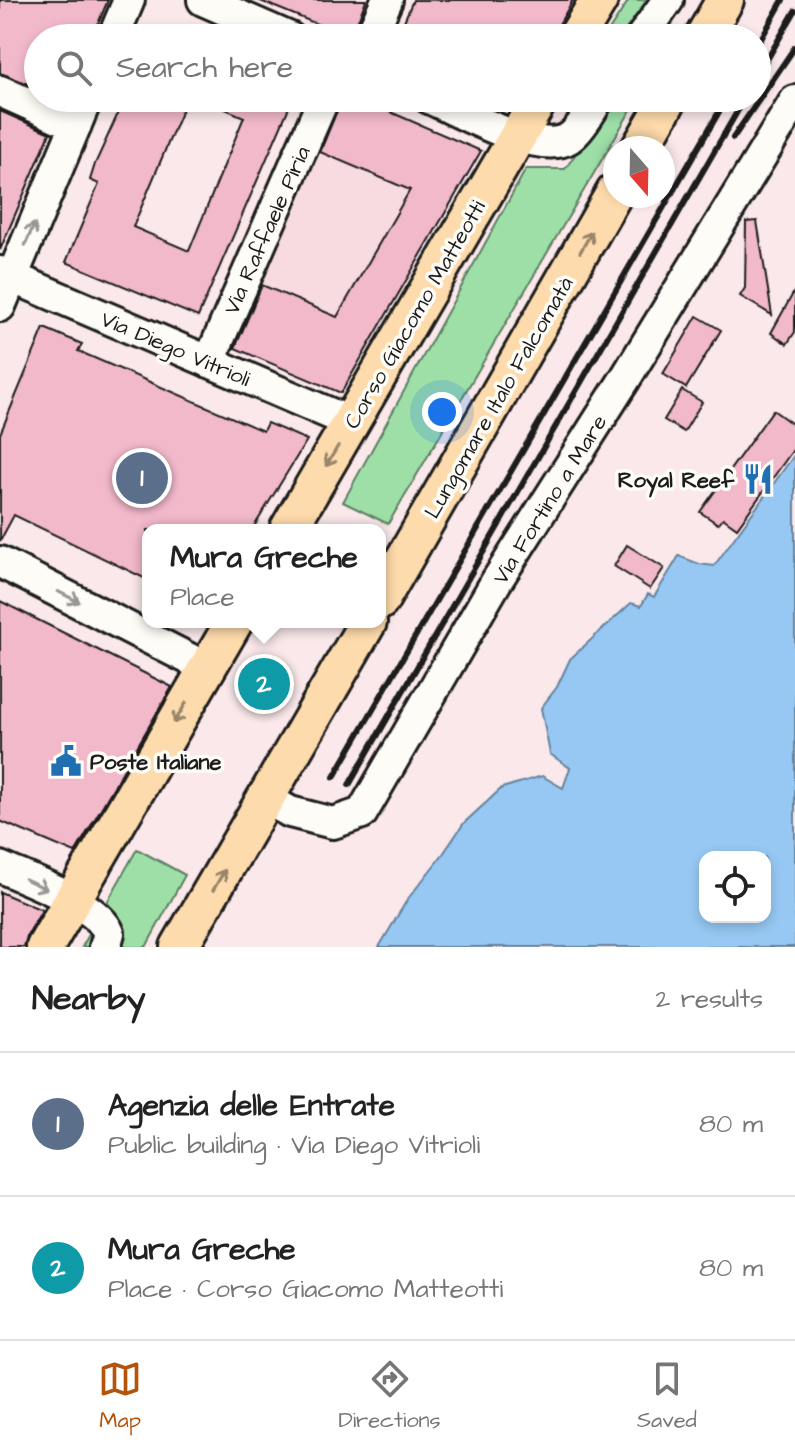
<!DOCTYPE html>
<html lang="en">
<head>
<meta charset="utf-8">
<style>
  body { margin:0; font-family:"Architects Daughter",sans-serif; background:#f2f2f2; color:#222 }
  .controls { position:absolute; right:24px; bottom:24px; display:grid; overflow:hidden; border-radius:16px; box-shadow:0 4px 12px #0003 }
  .controls button { width:72px; height:72px; display:grid; place-items:center; padding:0; border:0; border-bottom:2px solid #e0e0e0; background:#fff; color:#222; font:40px sans-serif }
  .compass { position:absolute; left:603px; top:136px; width:72px; height:72px; border-radius:50%; background:#fff; box-shadow:0 4px 12px #0003; rotate:160deg }
  .you { position:absolute; left:442px; top:412px; width:28px; height:28px; margin:-20px; border:6px solid #fff; border-radius:50%; background:#1a73e8; box-shadow:0 0 0 12px #1a73e833 }
  .badge { display:grid; place-items:center; width:52px; height:52px; border-radius:50%; background:#b45309; color:#fff; font-size:26px; font-weight:700 }
  .pin { position:absolute; translate:-50% -50%; border:4px solid #fff; box-shadow:0 2px 8px #0006 }
  .popup { position:absolute; left:142px; top:524px; width:244px; height:104px; box-sizing:border-box; display:grid; place-content:center; border-radius:16px; background:#fff; filter:drop-shadow(0 2px 6px #0005); font-size:26px; white-space:nowrap; color:#767676 }
  .popup b { font-size:30px; color:#222 }
  .popup::after { content:''; position:absolute; left:50%; top:100%; margin-left:-16px; border:16px solid transparent; border-top-color:#fff }
  .list { margin:0; padding:0; list-style:none }
  h2 { display:flex; justify-content:space-between; align-items:center; height:104px; margin:0; padding:0 32px; font-size:34px }
  h2 small { font-size:26px; font-weight:400; color:#767676 }
  .list li { display:grid; grid-template-columns:52px 1fr auto; gap:24px; align-items:center; box-sizing:border-box; height:144px; padding:0 32px; border-top:2px solid #e0e0e0 }
  .list b { display:block; font-size:30px; white-space:nowrap }
  .list p { margin:0; font-size:26px; white-space:nowrap; color:#767676 }
  .list em { font-size:26px; font-style:normal; color:#767676 }
  .icon { flex:none; width:44px; height:44px; fill:none; stroke:currentColor; stroke-width:2; stroke-linecap:round; stroke-linejoin:round }
  .map { position:relative; flex:none; width:795px; height:947px; overflow:hidden }
  .search { position:absolute; background:#fff; box-shadow:0 4px 12px #0003; left:24px; right:24px; top:24px; height:88px; display:flex; align-items:center; gap:20px; box-sizing:border-box; padding:0 28px; border-radius:44px; color:#767676; font-size:30px }
  .sheet { height:392px; background:#fff }
  nav { display:flex; justify-content:space-around; align-items:center; box-sizing:border-box; height:112px; border-top:2px solid #e0e0e0; background:#fff; font-size:22px; color:#767676 }
  nav a { display:grid; justify-items:center; gap:4px }
  nav .on { color:#b45309 }
  .map>svg:first-child { display:block }
</style>
</head>
<body>
<div class="map">
<svg width="795" height="947" viewBox="0 0 795 947">
  <rect width="100%" height="100%" fill="#fae8ea"/>
  <filter id="ink" filterUnits="userSpaceOnUse"><feTurbulence type="fractalNoise" baseFrequency=".0125" numOctaves="2"/><feDisplacementMap in="SourceGraphic" scale="16" xChannelSelector="R" yChannelSelector="G"/><feConvolveMatrix kernelMatrix="1 2 1 2 8 2 1 2 1" color-interpolation-filters="sRGB"/></filter>
  <g filter="url(#ink)">
    <path fill="#f8dae1" d="M339,98H358L481,151L341,393L232,347Z"/>
    <path fill="#9edfa8" stroke="#5d7e62" stroke-width="2" d="M629,0H648L624,38H604Z
      M615,98H638L388,524L343,502L526,169H565Z
      M137,849L185,875L146,947H82Z"/>
    <path fill="#96c8f3" stroke="#65839d" stroke-width="2" fill-rule="evenodd" d="M795,454V947H379L407,900L443,854L464,823L502,788L542,776L563,788L570,768L550,754L541,708L557,687L570,659L631,603L641,606L648,594L654,597L679,556L699,564L714,566ZM705,857H765V917H705Z"/>
    <path fill="#f2b9cb" stroke="#1c1c1c" stroke-width="2" d="M0,0H108L92,38H38V88L0,73Z
      M258,0H366L351,38Z
      M413,0H573L551,38H397Z
      M125,98H187L133,227L189,251L244,117L200,98H293L198,317L66,262L99,184L90,180L95,164Z
      M342,98H358L481,151L341,393L235,348L262,285L337,317L410,190L320,152Z
      M0,111L50,133L0,250Z
      M757,221L772,315L740,296L745,288L746,222Z
      M795,290V332L787,344L771,333Z
      M697,316L721,330L686,388L663,374Z
      M44,328L82,344L78,351L263,431L267,423L307,440L252,530H148V580L14,515L0,541V434Z
      M682,390L702,402L684,432L664,420Z
      M773,410L795,426V447L737,528L723,518L718,524L700,512Z
      M627,545L664,568L650,589L614,566Z
      M0,601L172,687L75,853L0,821Z
      M0,892L42,910L27,936L24,947H0Z"/>
    <g fill="none" stroke-linecap="round" stroke-linejoin="round">
      <defs>
        <path id="minor" d="M203,0L290,38
          M113,38L129,0
          M370,38L387,0
          M641,38L668,0
          M0,91L76,125
          M429,98C459,111 539,157 569,138C581,130 591,110 599,98
          M0,272L352,423
          M0,306L87,98
          M209,362L324,98
          M0,562L207,668
          M267,799L290,812L333,823L362,813L496,582L625,379L795,101
          M0,867C28,880 98,904 109,933L105,947"/>
        <path id="major" d="M576,38L599,0
          M703,38L725,0
          M640,148L669,98
          M288,530L540,98
          M380,601L615,192
          M45,947L234,622
          M179,947L368,622"/>
      </defs>
      <use href="#minor" stroke="#1c1c1c" stroke-width="36"/>
      <use href="#major" stroke="#1c1c1c" stroke-width="42"/>
      <use href="#minor" stroke="#fdfcf7" stroke-width="30"/>
      <use href="#major" stroke="#fedbac" stroke-width="36"/>
      <path stroke="#1c1c1c" stroke-width="6" d="M757,46L783,0
        M757,77L795,11
        M733,138L795,47
        M334,777L727,98
        M349,785L745,98"/>
    </g>
    <defs><path id="oneway-shaft" d="M-6 0H5M1.5-3L5.5 0L1.5 3" fill="none" stroke-width="1.6" stroke-linecap="round" stroke-linejoin="round" transform="scale(2)"/></defs>
    <g stroke="#989794">
      <use href="#oneway-shaft" transform="translate(30 234) rotate(-67)"/>
      <use href="#oneway-shaft" transform="translate(69 597) rotate(27)"/>
      <use href="#oneway-shaft" transform="translate(36 884) rotate(25)"/>
    </g>
    <g stroke="#98856b">
      <use href="#oneway-shaft" transform="translate(586 242) rotate(-60)"/>
      <use href="#oneway-shaft" transform="translate(332 456) rotate(121)"/>
      <use href="#oneway-shaft" transform="translate(180 713) rotate(121)"/>
      <use href="#oneway-shaft" transform="translate(219 880) rotate(-60)"/>
    </g>
  </g>
  <defs>
    <symbol id="restaurant-bare" viewBox="-9 -9 18 18"><path d="M-5-6h1v4h1v-4h1v4h1v-4h1v5L-1.5 .5V6h-2V.5L-5-1ZM5-6V6H3V1.5H1.5Q1.5-4 5-6Z" fill="#1f6fb2" stroke="#fdfcf7" stroke-width="2.5" paint-order="stroke"/></symbol>
    <symbol id="civic-bare" viewBox="-9 -9 18 18"><path d="M-.6-6.5H3V-4.5H.6V-3L4-1V1h2V6H-6V1h2V-1L-.6-3ZM-1.2 2.5V6h2.4V2.5Z" fill="#1f6fb2" stroke="#fdfcf7" stroke-width="2.5" paint-order="stroke"/></symbol>
  </defs>
  <g fill-rule="evenodd">
    <use href="#restaurant-bare" x="736" y="457" width="44" height="44"/>
    <use href="#civic-bare" x="44" y="739" width="44" height="44"/>
  </g>
  <g text-anchor="middle" stroke-width="7" stroke-linejoin="round" paint-order="stroke">
    <g font-size="22" fill="#1c1c1c" stroke="#fdfcf7">
      <text transform="translate(266 230) rotate(-66)" y="8">Via Raffaele Piria</text>
      <text transform="translate(414 314) rotate(-60)" y="8">Corso Giacomo Matteotti</text>
      <text transform="translate(176 348) rotate(23)" y="8">Via Diego Vitrioli</text>
      <text transform="translate(498 397) rotate(-60)" y="8">Lungomare Italo Falcomatà</text>
      <text transform="translate(549 499) rotate(-58)" y="8">Via Fortino a Mare</text>
    </g>
    <g font-size="22" font-weight="bold" fill="#1c1c1c" stroke="#fdfcf7" text-anchor="end">
      <text x="734" y="487">Royal Reef</text>
      <text x="90" y="769" text-anchor="start">Poste Italiane</text>
    </g>
  </g>
</svg>
<div class="controls">
<button><svg class="icon" aria-label="locate" viewBox="0 0 24 24"><circle cx="12" cy="12" r="6"/><path d="M12 2v4M12 18v4M2 12h4M18 12h4"/></svg></button>
</div>
<svg class="compass" viewBox="-18 -18 36 36"><path d="M0-13l5 13h-10z" fill="#e53935"/><path d="M0 13l5-13h-10z" fill="#767676"/></svg>
<div class="you"></div>
<div class="pin badge" style="left:142px;top:478px;background:#5c6f8a">1</div>
<div class="pin badge" style="left:264px;top:684px;background:#0f9aa8">2</div>
<div class="popup"><b>Mura Greche</b>Place</div>
<div class="search"><svg class="icon" aria-label="search" viewBox="0 0 24 24"><circle cx="10" cy="10" r="6"/><path d="M15 15l6 6"/></svg>Search here</div>
</div>
<section class="sheet">
<h2>Nearby<small>2 results</small></h2>
<ul class="list">
<li><span class="badge" style="background:#5c6f8a">1</span><div><b>Agenzia delle Entrate</b><p>Public building · Via Diego Vitrioli</p></div><em>80 m</em></li>
<li><span class="badge" style="background:#0f9aa8">2</span><div><b>Mura Greche</b><p>Place · Corso Giacomo Matteotti</p></div><em>80 m</em></li>
</ul>
</section>
<nav>
<a class="on"><svg class="icon" aria-label="map" viewBox="0 0 24 24"><path d="M3 6l6-2 6 2 6-2v14l-6 2-6-2-6 2zM9 4v14M15 6v14"/></svg>Map</a>
<a><svg class="icon" aria-label="directions" viewBox="0 0 24 24"><path d="M12 3l9 9-9 9-9-9zM9 14v-3h6M13 9l2 2-2 2"/></svg>Directions</a>
<a><svg class="icon" aria-label="saved" viewBox="0 0 24 24"><path d="M7 4h10v16l-5-4-5 4z"/></svg>Saved</a>
</nav>
</body>
</html>
